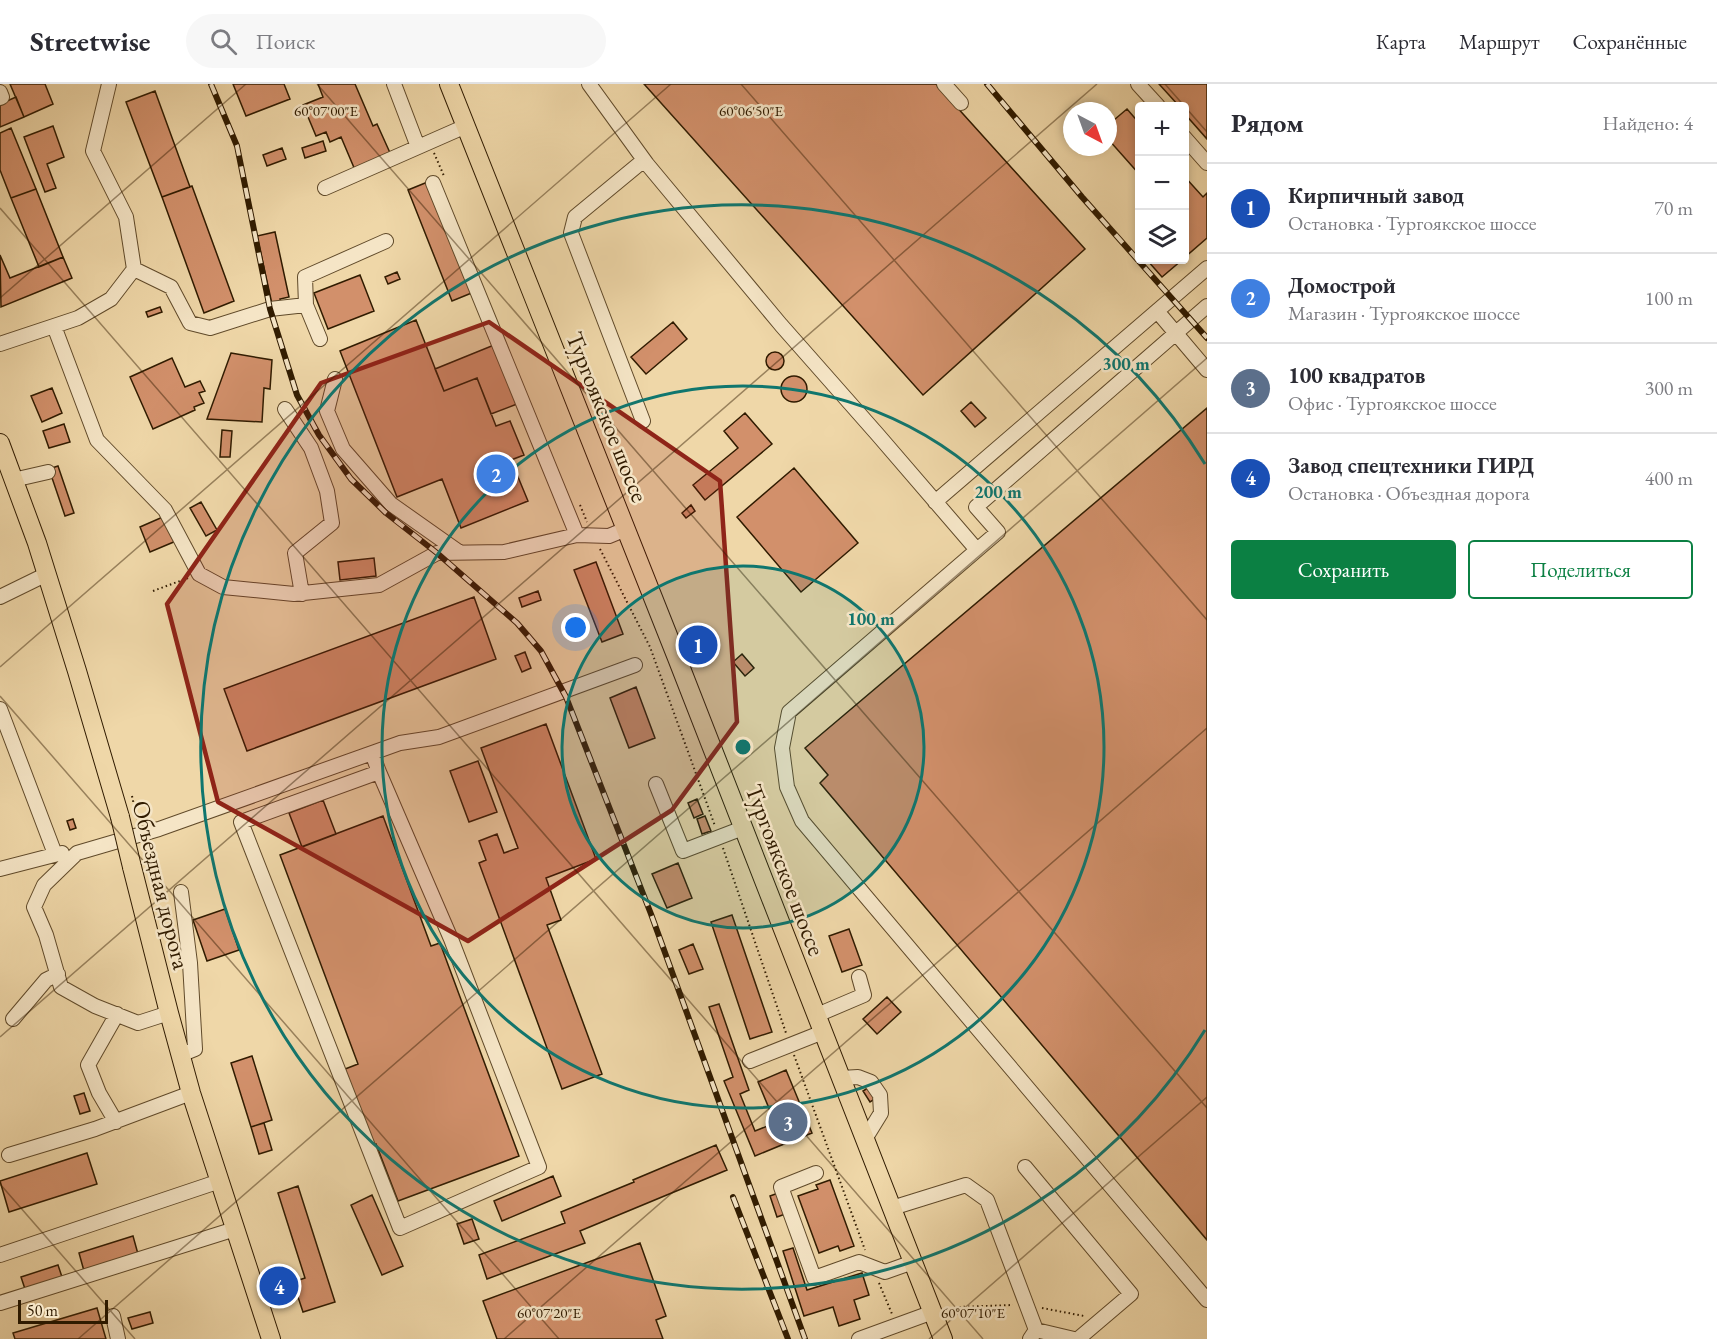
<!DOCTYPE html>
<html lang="ru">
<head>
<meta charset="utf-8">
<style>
  body { margin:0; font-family:"EB Garamond",serif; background:#f7f7f7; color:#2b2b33 }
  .controls { position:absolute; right:18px; top:18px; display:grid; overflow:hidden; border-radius:6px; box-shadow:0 3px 9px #0003 }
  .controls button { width:54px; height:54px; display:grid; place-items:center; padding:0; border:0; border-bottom:2px solid #e1e1e2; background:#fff; color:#2b2b33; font:30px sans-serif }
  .compass { position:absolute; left:1063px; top:18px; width:54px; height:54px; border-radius:50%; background:#fff; box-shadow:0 3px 9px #0003; rotate:139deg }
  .scale { position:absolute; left:18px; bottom:15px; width:90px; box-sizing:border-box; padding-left:6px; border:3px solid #301b00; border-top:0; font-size:16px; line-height:21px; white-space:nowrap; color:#301b00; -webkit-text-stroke:4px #f5e5c6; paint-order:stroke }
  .you { position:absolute; left:576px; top:544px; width:21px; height:21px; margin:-15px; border:4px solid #fff; border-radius:50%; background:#1a73e8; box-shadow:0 0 0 9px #1a73e833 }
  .badge { display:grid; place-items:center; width:39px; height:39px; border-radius:50%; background:#0b8043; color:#fff; font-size:20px; font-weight:700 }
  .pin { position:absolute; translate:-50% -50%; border:3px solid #fff; box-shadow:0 2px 6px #0006 }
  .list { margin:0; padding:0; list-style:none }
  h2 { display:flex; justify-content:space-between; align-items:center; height:78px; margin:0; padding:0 24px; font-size:26px }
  h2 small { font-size:20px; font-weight:400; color:#7c7c81 }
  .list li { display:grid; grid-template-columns:39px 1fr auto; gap:18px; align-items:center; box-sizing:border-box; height:90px; padding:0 24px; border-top:2px solid #e1e1e2 }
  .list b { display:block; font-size:22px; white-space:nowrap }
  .list p { margin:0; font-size:20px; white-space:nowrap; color:#7c7c81 }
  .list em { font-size:20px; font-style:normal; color:#7c7c81 }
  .actions { display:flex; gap:12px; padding:18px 24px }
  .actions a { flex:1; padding:14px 0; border:2px solid #0b8043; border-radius:6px; text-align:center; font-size:21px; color:#0b8043 }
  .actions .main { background:#0b8043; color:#fff }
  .icon { flex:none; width:33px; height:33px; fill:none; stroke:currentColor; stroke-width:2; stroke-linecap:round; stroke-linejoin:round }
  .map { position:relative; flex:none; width:1207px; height:1255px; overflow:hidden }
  header { display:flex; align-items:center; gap:36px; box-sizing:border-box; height:84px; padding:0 30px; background:#fff; border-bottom:2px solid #e1e1e2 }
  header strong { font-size:28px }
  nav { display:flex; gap:33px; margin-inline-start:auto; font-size:21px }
  .search { width:420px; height:54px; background:#f7f7f7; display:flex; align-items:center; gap:15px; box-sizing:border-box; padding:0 21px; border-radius:33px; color:#7c7c81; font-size:22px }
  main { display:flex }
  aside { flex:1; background:#fff }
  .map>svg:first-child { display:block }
</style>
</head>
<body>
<header>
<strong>Streetwise</strong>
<div class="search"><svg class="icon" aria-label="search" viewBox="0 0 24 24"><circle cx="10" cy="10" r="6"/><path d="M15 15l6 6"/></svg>Поиск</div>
<nav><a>Карта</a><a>Маршрут</a><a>Сохранённые</a></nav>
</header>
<main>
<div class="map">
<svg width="1207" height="1255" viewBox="0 0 1207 1255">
  <rect width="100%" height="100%" fill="#efd7a8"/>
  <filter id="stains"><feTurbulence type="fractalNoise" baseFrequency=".00333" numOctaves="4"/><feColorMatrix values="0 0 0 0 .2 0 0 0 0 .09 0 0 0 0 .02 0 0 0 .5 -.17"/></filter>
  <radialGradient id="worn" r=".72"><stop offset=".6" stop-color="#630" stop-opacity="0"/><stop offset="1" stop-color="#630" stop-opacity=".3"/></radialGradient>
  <path fill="#d2906b" stroke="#301b00" stroke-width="1.5" d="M10,0H45L53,20L24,33Z
    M233,0H284L290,15L246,32Z
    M318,0H355L373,42L377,40L391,71L355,86L341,53L330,58L326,48L316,52L303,21L323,13Z
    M644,0H936L1085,165L923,311Z
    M1159,0H1207V55L1184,29V22H1179Z
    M155,7L190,103L162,113L126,18Z
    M16,13L24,33L0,43V20Z
    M1127,25L1140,40V91L1108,55V41Z
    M53,42L64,73L47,80L56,104L45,108L24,53Z
    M11,44L36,105L11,114L0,86V49Z
    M323,57L326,67L305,74L302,64Z
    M282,64L286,75L267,82L263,71Z
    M1184,92L1203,113L1207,109V154L1184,174Z
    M430,97L474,208L452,217L408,106Z
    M192,102L234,217L204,229L162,113Z
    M36,105L63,173L39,183L11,114Z
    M275,148L289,213L280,215L281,218L272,220L257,152Z
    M0,171L10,194L63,173L72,194L1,223Z
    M1147,176H1182L1162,193Z
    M397,188L400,195L388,200L385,193Z
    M360,191L374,227L328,245L314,209Z
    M160,223L162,228L148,233L146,228Z
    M416,236L444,307L477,294L496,342L510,337L524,371L511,376L528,417L461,444L442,395L397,413L340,267Z
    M673,238L687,255L646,290L631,273Z
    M494,261L517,320L491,330L477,294L444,307L435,285Z
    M766 277a9 9 0 1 1 18 0a9 9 0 1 1-18 0Z
    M231,269L272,276L270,305L264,304L262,338L207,335Z
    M172,274L185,303L200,297L205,307L199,309L204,319L194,323L195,326L153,345L130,293Z
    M781 305a13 13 0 1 1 26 0a13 13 0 1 1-26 0Z
    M52,304L62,329L42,338L31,312Z
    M971,318L986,334L975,343L961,327Z
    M1207,324V1156L820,699L828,691L805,664Z
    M745,329L772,360L705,416L693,401L738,364L724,347Z
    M64,340L70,358L49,364L43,347Z
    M222,346L232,347L230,373H220Z
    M58,382L74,429L65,432L49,385Z
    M794,384L858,459L801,508L737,433Z
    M201,418L217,446L206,452L190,424Z
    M691,421L695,427L686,434L682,429Z
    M165,432L176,457L150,468L140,443Z
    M374,474L376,492L340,496L338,478Z
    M596,478L623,550L602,558L574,486Z
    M538,507L541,516L522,523L519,514Z
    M474,513L496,575L247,667L224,605Z
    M525,568L531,584L522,588L515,572Z
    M742,570L754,584L745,592L733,578Z
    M636,603L655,654L629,664L610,614Z
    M546,640L596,775L546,794L561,836L547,841L602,990L562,1005L479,779L486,776L479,757L497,750L504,769L518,764L481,664Z
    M478,677L497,728L469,738L450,687Z
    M697,715L703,730L694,734L688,719Z
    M323,716L336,750L302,763L289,729Z
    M383,732L431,862L440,859L519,1072L398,1117L376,1060L369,1063L340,987L358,980L280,771Z
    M705,732L711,747L702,750L697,735Z
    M73,735L76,744L70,746L67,737Z
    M678,779L692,814L667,824L652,790Z
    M225,825L239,866L207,877L193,836Z
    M732,831L772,948L750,955L711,838Z
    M849,845L862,881L842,888L829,852Z
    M693,860L703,885L689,890L679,866Z
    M887,913L901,928L877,950L863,935Z
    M719,920L749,1006L740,1010L755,1047L775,1039L784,1060L755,1072L724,997L733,993L709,923Z
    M252,972L272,1036L251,1043L231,979Z
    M786,986L812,1049L784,1060L758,998Z
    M871,1002L878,1013L870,1018L863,1007Z
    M84,1009L90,1027L80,1030L74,1012Z
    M264,1039L272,1066L259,1070L251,1043Z
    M716,1061L727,1086L580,1147L585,1159L487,1195L479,1171L565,1139L561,1128L634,1098L633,1096Z
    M87,1069L97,1100L9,1128L0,1097Z
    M553,1092L561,1112L502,1137L494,1117Z
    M830,1096L854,1162L840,1167L838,1162L819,1169L798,1112L818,1105L816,1101Z
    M298,1102L335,1218L303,1228L293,1198L305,1194L278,1109Z
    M781,1108L788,1129L777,1133L770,1112Z
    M372,1111L403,1182L382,1191L351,1121Z
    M472,1135L479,1155L464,1160L457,1140Z
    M133,1152L138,1170L84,1187L79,1169Z
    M640,1159L666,1232L656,1236L663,1255H497L483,1217Z
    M793,1164L807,1206L862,1189L869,1211L854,1216L860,1235L839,1242L833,1223L804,1232L783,1167Z
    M58,1181L63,1196L26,1208L21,1193Z
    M97,1224L106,1255H15L13,1249Z
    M150,1228L153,1239L132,1245L128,1234Z"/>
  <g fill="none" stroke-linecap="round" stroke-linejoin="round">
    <defs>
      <path id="minor" d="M394,0L418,63
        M589,0L647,80L781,241L878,351L977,466L789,628L782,664L787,703L802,737L1207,1216
        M944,0L961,19
        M1138,0L1158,22
        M0,8L2,13L0,14
        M1184,53L1207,79
        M433,99L577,451
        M325,104L466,42
        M134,185L171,203L190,239L210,244L270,225L306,221
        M1157,227L1207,286
        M54,242L97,356L165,426L199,490L223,503L294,510L379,501L437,469L504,468L577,451L609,452L626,445
        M320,255L306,221L305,193L386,157
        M0,260L78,234L111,215L134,185L126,133L93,67L109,0
        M335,295L327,327L343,365L391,420L459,468
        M285,325L311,364L327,407L332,439L295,469L302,510
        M643,337L571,149L575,133L644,76
        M13,396L48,388
        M935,418L1207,184
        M977,466L998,448L976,423L1207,222
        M0,513L47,490
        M0,625L55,770
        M372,669L379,688L451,855L539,1083L400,1144L241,738L379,688
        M656,700L683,767L743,744
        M0,785L62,769
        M169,929L138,939L95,922L61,903L46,851L34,823L44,801L77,769L159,745L400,659L439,653L635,581
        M817,931L864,911L859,893
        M13,935L46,896L58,890
        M180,971L195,965L190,879L181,808
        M750,977L823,948
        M841,994L858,993L871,998L880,1011L881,1029L865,1055
        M116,1038L99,1009L88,981L117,930
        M9,1071L95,1045L191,1009
        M1025,1083L1131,1210L1078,1255
        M816,1089L781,1103L814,1194L859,1178L885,1188L913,1178
        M892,1124L966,1101L987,1116L1036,1246L1030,1255
        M0,1171L220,1097
        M0,1219L235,1145
        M113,1232L118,1255
        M1036,1246L1074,1255
        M859,1255L933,1228"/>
      <path id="major" d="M449,0L677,574L943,1255
        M0,359L37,459L77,587L120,733
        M132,783L169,929L191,1009L271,1255"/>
    </defs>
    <use href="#minor" stroke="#604a2a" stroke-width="16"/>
    <use href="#major" stroke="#301b00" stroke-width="20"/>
    <path stroke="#301b00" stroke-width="2" stroke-dasharray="1.5 3" stroke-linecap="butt" d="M434,69L444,92
      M580,421L587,438
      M600,465L650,563L715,742
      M153,507L188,494
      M132,712L137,735
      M723,764L786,949
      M794,971L865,1166
      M879,1199L892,1230
      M959,1223L1013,1221
      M1042,1224L1084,1232"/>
    <use href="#minor" stroke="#f5e5c6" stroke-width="14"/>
    <use href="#major" stroke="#efd7a8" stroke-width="18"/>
    <defs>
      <path id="rail" d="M211,0L237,62L270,225L297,311L319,351L351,395L386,429L437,469L517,539L541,567L566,613L651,830L805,1255
        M987,0L1082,113L1207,254
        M733,1113L788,1255"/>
    </defs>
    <use href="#rail" stroke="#301b00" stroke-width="6"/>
    <use href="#rail" stroke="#f5e5c6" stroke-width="4" stroke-dasharray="11" stroke-linecap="butt"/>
    <defs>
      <path id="major-bridge" d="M120,733L132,783"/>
    </defs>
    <use href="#major-bridge" stroke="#301b00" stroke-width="20" stroke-linecap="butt"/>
    <use href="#major-bridge" stroke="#efd7a8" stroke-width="18"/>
  </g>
  <path fill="#8f2418" fill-opacity="0.2" stroke="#8f2418" stroke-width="4.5" stroke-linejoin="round" d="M489,238L720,397L737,638L672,726L468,857L218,718L167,520L321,299Z"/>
  <path fill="none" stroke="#301b00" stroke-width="1.5" stroke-opacity="0.45" d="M317,0L1207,1024M741,0L1207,536M1165,0L1207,48M0,124L983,1255M0,214L246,0M0,583L671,0M0,612L559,1255M0,953L1097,0M0,1100L135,1255M78,1255L1207,274M504,1255L1207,644M929,1255L1207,1013"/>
  <circle cx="743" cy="663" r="181" fill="#0f766e" fill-opacity=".12"/>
  <g fill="none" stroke="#0f766e" stroke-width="3">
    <circle cx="743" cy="663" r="181"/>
    <circle cx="743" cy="663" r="361"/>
    <path d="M1205 946A542 542 0 1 1 1205 380"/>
  </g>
  <g text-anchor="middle" stroke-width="5" stroke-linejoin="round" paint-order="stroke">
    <g font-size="24" fill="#301b00" stroke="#f5e5c6">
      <text transform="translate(607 333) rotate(68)" y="8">Тургоякское шоссе</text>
      <text transform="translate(785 786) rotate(69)" y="8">Тургоякское шоссе</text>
      <text transform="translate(161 801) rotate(76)" y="8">Объездная дорога</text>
    </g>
  </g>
  <g font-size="15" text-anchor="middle" fill="#301b00" stroke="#f5e5c6" stroke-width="5" stroke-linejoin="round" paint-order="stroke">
    <text x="751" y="32">60°06'50"E</text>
    <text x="326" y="32">60°07'00"E</text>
    <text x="549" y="1234">60°07'20"E</text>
    <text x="973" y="1234">60°07'10"E</text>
  </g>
  <circle cx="743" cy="663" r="9" fill="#0f766e" stroke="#f5e5c6" stroke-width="3"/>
  <g font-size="18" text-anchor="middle" font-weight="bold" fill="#0f766e" stroke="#f5e5c6" stroke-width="5" stroke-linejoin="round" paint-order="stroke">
    <text x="1126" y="286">300 m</text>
    <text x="998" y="414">200 m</text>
    <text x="871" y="541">100 m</text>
  </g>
  <rect width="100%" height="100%" filter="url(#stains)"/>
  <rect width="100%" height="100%" fill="url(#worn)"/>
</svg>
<div class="controls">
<button>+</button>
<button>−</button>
<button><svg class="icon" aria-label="layers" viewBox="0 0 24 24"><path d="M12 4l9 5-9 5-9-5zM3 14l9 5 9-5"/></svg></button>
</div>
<svg class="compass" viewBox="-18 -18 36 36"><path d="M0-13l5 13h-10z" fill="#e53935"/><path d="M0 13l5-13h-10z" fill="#7c7c81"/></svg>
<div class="scale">50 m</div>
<div class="you"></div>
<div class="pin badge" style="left:698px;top:561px;background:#1a4fb4">1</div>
<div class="pin badge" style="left:496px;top:390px;background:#3f7fe0">2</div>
<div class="pin badge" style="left:788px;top:1038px;background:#5c6f8a">3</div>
<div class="pin badge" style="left:279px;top:1202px;background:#1a4fb4">4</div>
</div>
<aside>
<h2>Рядом<small>Найдено: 4</small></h2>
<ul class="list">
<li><span class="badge" style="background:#1a4fb4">1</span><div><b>Кирпичный завод</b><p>Остановка · Тургоякское шоссе</p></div><em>70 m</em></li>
<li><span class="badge" style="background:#3f7fe0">2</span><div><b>Домострой</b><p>Магазин · Тургоякское шоссе</p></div><em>100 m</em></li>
<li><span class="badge" style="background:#5c6f8a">3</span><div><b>100 квадратов</b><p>Офис · Тургоякское шоссе</p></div><em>300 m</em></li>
<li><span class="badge" style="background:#1a4fb4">4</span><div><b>Завод спецтехники ГИРД</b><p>Остановка · Объездная дорога</p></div><em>400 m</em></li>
</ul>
<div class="actions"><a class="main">Сохранить</a><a>Поделиться</a></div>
</aside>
</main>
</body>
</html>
